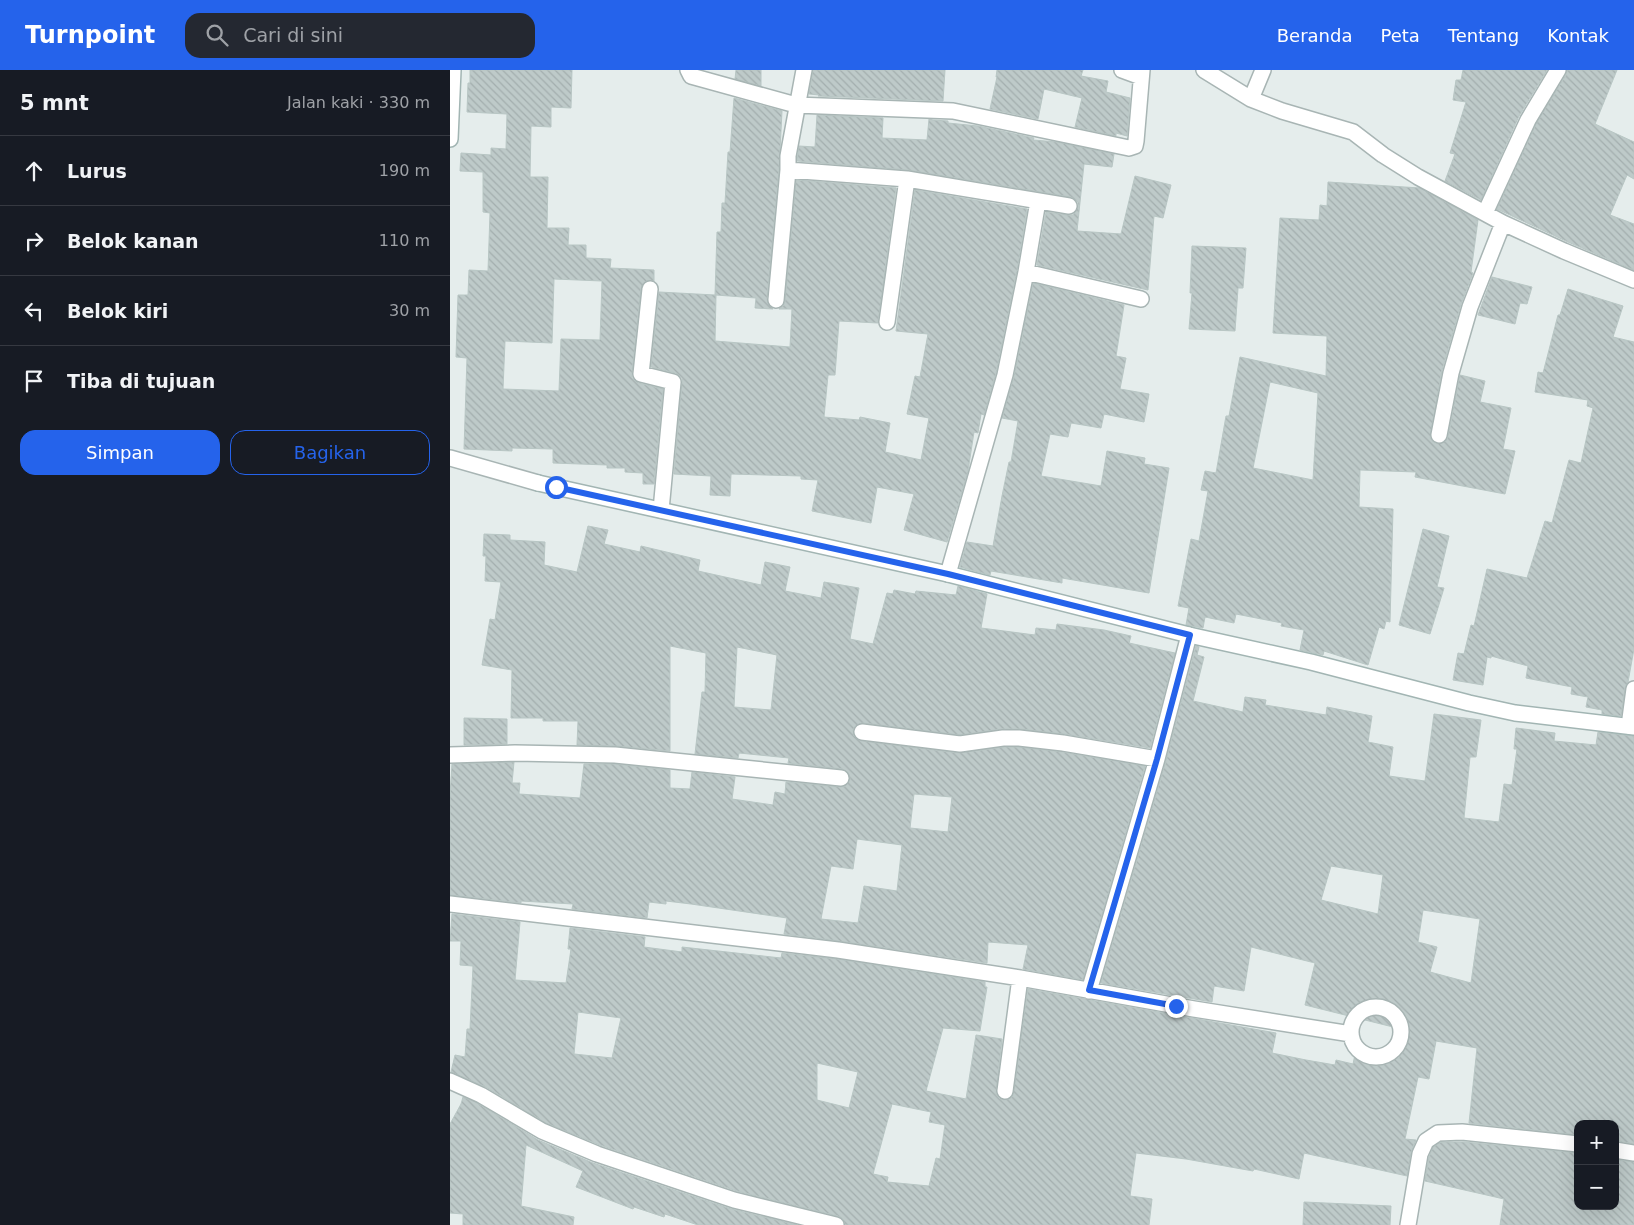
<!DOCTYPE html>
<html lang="id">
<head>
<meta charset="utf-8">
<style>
  body { margin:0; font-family:"DejaVu Sans",sans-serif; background:#242831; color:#f1f3f6 }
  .controls { position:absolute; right:15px; bottom:15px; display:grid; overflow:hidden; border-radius:10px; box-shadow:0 5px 20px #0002 }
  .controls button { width:45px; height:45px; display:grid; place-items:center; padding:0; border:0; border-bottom:1px solid #363941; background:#171b24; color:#f1f3f6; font:25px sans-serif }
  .stop { position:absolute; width:15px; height:15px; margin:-11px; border:4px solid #2563eb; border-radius:50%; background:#fff }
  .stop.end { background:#2563eb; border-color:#fff; box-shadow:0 1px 5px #0008 }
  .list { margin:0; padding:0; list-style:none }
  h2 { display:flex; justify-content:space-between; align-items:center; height:65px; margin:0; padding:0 20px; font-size:21px }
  h2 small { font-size:16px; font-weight:400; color:#9ea1a6 }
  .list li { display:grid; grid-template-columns:32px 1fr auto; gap:15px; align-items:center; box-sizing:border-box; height:70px; padding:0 20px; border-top:1px solid #363941 }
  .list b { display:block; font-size:19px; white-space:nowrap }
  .list em { font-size:16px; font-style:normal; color:#9ea1a6 }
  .actions { display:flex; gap:10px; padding:15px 20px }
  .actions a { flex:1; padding:11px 0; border:1px solid #2563eb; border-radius:15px; text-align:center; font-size:18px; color:#2563eb }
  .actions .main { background:#2563eb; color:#fff }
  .icon { flex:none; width:28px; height:28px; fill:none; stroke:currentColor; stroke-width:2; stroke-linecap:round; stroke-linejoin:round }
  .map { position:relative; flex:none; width:1184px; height:1155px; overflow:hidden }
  header { display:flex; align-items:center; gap:30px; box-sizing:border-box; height:70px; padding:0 25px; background:#2563eb; color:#fff }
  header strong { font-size:24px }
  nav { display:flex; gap:28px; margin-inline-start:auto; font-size:18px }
  .search { width:350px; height:45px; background:#242831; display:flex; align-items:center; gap:12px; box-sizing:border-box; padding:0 18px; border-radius:15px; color:#9ea1a6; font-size:19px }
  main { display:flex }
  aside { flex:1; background:#171b24 }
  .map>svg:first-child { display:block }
</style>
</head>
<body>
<header>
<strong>Turnpoint</strong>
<div class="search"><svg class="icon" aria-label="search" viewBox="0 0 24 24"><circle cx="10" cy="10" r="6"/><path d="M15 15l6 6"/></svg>Cari di sini</div>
<nav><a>Beranda</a><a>Peta</a><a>Tentang</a><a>Kontak</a></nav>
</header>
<main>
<aside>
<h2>5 mnt<small>Jalan kaki · 330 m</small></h2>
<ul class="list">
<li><svg class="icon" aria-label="ahead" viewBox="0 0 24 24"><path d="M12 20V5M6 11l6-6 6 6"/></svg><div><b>Lurus</b></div><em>190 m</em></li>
<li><svg class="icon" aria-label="right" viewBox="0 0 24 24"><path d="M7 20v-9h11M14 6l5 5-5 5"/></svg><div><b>Belok kanan</b></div><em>110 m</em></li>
<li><svg class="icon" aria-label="left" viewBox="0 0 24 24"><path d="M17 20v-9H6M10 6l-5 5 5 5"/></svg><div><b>Belok kiri</b></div><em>30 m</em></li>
<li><svg class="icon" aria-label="arrive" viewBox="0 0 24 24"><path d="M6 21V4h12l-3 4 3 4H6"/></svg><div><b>Tiba di tujuan</b></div></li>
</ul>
<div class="actions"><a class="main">Simpan</a><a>Bagikan</a></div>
</aside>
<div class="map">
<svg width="1184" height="1155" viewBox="0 0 1184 1155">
  <defs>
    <pattern id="building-back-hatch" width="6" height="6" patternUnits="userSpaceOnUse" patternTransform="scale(1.25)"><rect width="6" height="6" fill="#becac9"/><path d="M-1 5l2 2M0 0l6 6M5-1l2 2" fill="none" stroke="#a3aeae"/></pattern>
  </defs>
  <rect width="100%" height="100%" fill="#e5edec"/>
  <path fill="url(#building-back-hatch)" stroke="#b8c6c4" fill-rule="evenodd" d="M20,0H122L121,38L101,37V57L81,56L80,107H98L97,158H119L118,175H136V188L161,189L160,198L204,200V211H196L191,218L182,303V308L188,313L213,319L204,414H193V403L175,402V398H157V395L103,393V379L62,378V381L14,379L17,288L6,287L8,225H18L19,200L38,201L40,143L33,142V102L10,101L11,83L41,85V78L56,79L57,44L17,42L18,13H20ZM104,209L152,211L150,270L111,269L109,321L53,319L55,271L102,273Z
    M286,0H311V16L285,9Z
    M363,0H495L493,31L368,26L369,25L359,24Z
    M547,0H633L631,6L658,11L656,22L680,28L677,66L666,63V66L625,57L632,28L594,19L588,49L540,39L547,7H546Z
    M1013,0H1097L1069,46L1031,130L995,111L1005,84L1000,83L1016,32L1003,30L1006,10H1011Z
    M1117,0H1167L1145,54L1184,72V109L1177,105L1160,145L1184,154V200L1118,172L1047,139L1086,54L1116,5Z
    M284,28L332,41L329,100L317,229L318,234L323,239L305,238L306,228L266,225L265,271L340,277L342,239H329L333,236L335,231L346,110L446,118L428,253L389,251L385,305H378L374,347L409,350L410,347L440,353L435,382L471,390L479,348L457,344L465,306L470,307L478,264L446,261L465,120L577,139L567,200L546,303L534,345L531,344L528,363L524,362L518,401L497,472L454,460L464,424L427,417L421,453L362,441L368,410L351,409V406L281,404L280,426L260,425L261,406L224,404L232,312V308L226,303L201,297L209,222L265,225L267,162H271L272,133H275L278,82H280Z
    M367,45L433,48L432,68L477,70L479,49L483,50L498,51V53L528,56L584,68L583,70L607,72L664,84L662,97L634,94L627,161L671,164L685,106L721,115L713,148L704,146L698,220L587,195L596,142L617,145H623L628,137V132L621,127L458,100L347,91L349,76L365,77Z
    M878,112L970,118L1028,150L1021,202L1023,203L1011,234L992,300L980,368L983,372L988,374L996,371L998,367L1010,305L1035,311L1030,332L1061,338L1053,379L1065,381L1055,424L965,407L966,402L910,400L909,437L943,439L940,552L936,551L934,559L929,557L918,595L874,581L873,585L850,580L854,560L831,556L832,553L786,544L784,553L755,547L753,558L736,555L739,538L728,536L741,469L749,471L758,421L751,420L755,401L766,403L776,346H779L790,287L876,306L877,266L823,263L830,148L869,150L870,135L877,136ZM820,312L868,323L863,410L803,398Z
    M742,176L796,178L793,218H788L785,261L739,259L742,223H740Z
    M1042,207L1082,217L1077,234L1070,233L1065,254L1028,245Z
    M583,213L674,235L666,286L676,288L670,319L699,324L694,352L654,344L651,358L621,353L618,367L600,364L591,406L651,416L657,381L695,388L694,394L719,398L699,523L612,508V513L541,501L540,505L510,497L517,472L543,476L552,426L559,392H561L568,351L552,348L564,307Z
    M1118,219L1173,236L1163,267L1184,272V579L1178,612L1175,618L1171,646L1152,644V640L1136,637L1138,627L1121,624L1122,617L1076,608L1078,596L1041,586V588L1037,587L1033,615L1003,610L1008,583L1014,584L1021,555L1024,556L1037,499L1077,508L1095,451L1102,453L1119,390L1131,393L1143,338L1137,336L1138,330L1085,322L1088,302L1093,303L1108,245H1110Z
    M138,456L158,460L154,474L190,482L191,476L250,490L248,501L311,515L315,492L340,497L335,521L371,528L374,512L409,518L400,569L423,574L437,523L443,524L444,520L465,524L466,521L506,525L508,516L537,524L531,558L585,565L586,558L606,560L607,554L654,560L681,566L679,573L725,583L700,678L614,664L570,659H552L510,665L413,653L405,656L403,660L404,666L411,671L509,683L554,677H568L612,682L695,696L633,910L573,899L578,875L538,872L537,893L389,871L334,864L337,848L241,834L216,831V834L199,832L197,848L122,839L123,834L71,831V833L0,825V724L2,694L64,692L62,713H70L69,724L130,728L134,694H164L220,700V718L240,719L242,702L285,707L282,729L323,735L325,722L335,724L336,712L391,717L395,716L400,709L399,704L392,699L338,693L339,688L289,683L288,688L245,684L252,622H255L256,583L220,576V681L166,676L127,675L128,651H93V648H61L62,600L32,595L40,549L45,550L51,512L35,511L36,486H33L34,464L60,465V470L95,472L94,495L127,502ZM287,577L327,585L321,640L284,637ZM464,724L502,727L498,762L460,758ZM407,769L452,775L447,821L414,816L408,853L371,849L381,796L403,799Z
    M973,459L999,466L987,517L994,518L980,564L949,555Z
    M746,576L749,577L747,585L754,587L743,631L793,642L795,627L816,630L815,635L876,645L877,637L922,646L918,672L943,677L939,706L975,711L984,644L1031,650L1026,687H1020L1014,748L1049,752L1054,714L1062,715L1067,679H1064L1066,658L1105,663L1104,671L1146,675L1148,662L1184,666V1074L1169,1071V1064L1165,1063V1054H1128V1065L1019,1053L1027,978L986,971L979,1009L968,1007L955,1069L966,1070L961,1082L957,1106L854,1083L849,1109L804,1099L803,1101L736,1089L686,1083L680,1126L702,1129L699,1155H395L393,1149L388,1146L287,1121L150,1075L96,1053L36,1017L1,1002L5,985L15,987L17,959H20L23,896L10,895L11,871H0L2,844L70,852L65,910L116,913L121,879H118L120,858L195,867L194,877L232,882V877L331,888L332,883L387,889L535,912V917H537L530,961L493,958L476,1021L516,1029L526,965L552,969L546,1024L549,1028L554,1030L559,1029L563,1026L578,919L826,963L822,983L856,990L885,995L886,990L903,994L906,980L949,988L955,960L855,935L865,893L801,877L794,921L764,916L762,932L651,913L716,691ZM881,796L933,805L928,844L871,830ZM973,840L1030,849L1021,913L980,902L987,877L968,872ZM128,942L171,948L162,988L124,984ZM367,993L408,1002L399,1038L367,1030ZM442,1034L481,1042L479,1052L495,1055L490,1089L486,1088L479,1116L437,1112L438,1107L423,1104Z
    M14,648L57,649V674L14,675Z
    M13,1027L27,1033L88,1070L143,1093L281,1139L347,1155H248L215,1144L214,1147L184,1137L183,1139L126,1117L133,1101L76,1075L71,1136L124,1147L123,1155H13V1144L0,1143V1054L11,1034Z
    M991,1072H1014L1128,1083V1136H1165L1166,1090L1184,1092V1155H1050L1054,1129L975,1111L979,1087L983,1077Z
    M854,1132L941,1136L940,1155H853Z"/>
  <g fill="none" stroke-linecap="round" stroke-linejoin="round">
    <defs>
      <path id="street" d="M238,0L241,6L346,35L503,41L679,78L685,76L686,71L692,0
        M354,0L338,86V100L457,109L619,136
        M672,0L691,7
        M754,0L801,29L832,41L903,62L933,85L968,107L1053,153L1114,181L1184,210
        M801,29L813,0
        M1035,143L1078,50L1108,0
        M576,202L691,229
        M200,219L191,304L223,312L211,440
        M326,230L338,100
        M437,252L457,109
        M989,365L1001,303L1020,237L1053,153
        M0,388L88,413
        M498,504L555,305L576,202L588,131
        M1179,656L1184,619
        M412,662L510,674L553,668H569L613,673L707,689
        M0,685L65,683L165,685L391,708
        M0,834L388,880L570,908L744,939L901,964
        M639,921L707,689L739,565
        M901 962a25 25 0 1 1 50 0a25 25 0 1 1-50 0Z
        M0,1011L31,1025L92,1061L147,1084L284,1130L386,1155
        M555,1021L570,908
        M1165,1080L1184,1083
        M958,1155L970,1084L976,1071L988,1063L1012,1062L1128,1074"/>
      <path id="secondary" d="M0,69L3,0
        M88,413L498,504L739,565L861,592L1019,633L1065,643L1184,657"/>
    </defs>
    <use href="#street" stroke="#a8b5b4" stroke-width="18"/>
    <use href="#secondary" stroke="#a2b5b3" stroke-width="18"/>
    <use href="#street" stroke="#fff" stroke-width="15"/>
    <use href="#secondary" stroke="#fff" stroke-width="15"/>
  </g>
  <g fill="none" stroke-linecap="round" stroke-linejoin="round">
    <path stroke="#2563eb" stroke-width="6" d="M106,417L498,504L740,565L707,689L639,920L726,936"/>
  </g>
</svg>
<div class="controls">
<button>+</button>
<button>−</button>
</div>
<div class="stop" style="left:106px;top:417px"></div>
<div class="stop end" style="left:726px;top:936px"></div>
</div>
</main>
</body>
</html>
